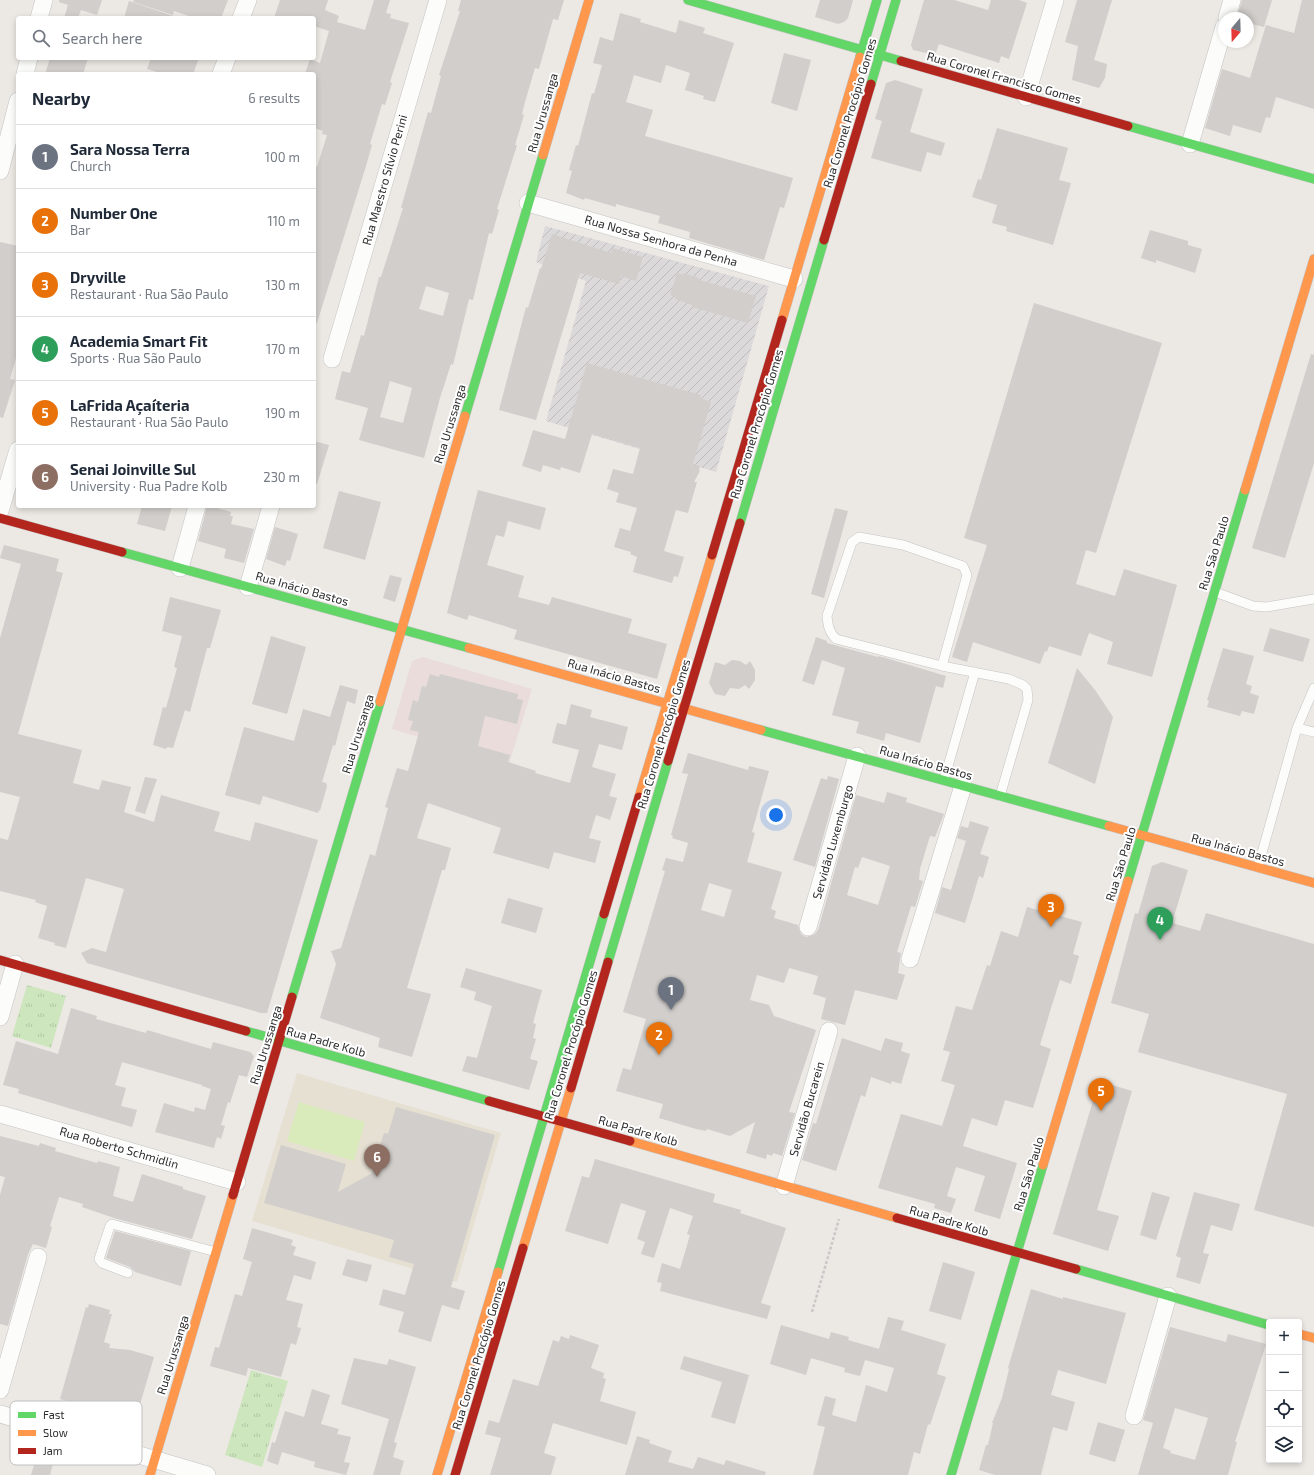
<!DOCTYPE html>
<html lang="en">
<head>
<meta charset="utf-8">
<style>
  body { margin:0; font-family:"Exo 2",sans-serif; background:#f6f6f7; color:#1f2937 }
  .controls { position:absolute; right:12px; bottom:12px; display:grid; overflow:hidden; border-radius:4px; box-shadow:0 2px 6px #0003 }
  .controls button { width:36px; height:36px; display:grid; place-items:center; padding:0; border:0; border-bottom:1px solid #e0e1e3; background:#fff; color:#1f2937; font:20px sans-serif }
  .compass { position:absolute; left:1218px; top:12px; width:36px; height:36px; border-radius:50%; background:#fff; box-shadow:0 2px 6px #0003; rotate:199deg }
  .you { position:absolute; left:776px; top:815px; width:14px; height:14px; margin:-10px; border:3px solid #fff; border-radius:50%; background:#1a73e8; box-shadow:0 0 0 6px #1a73e833 }
  .badge { display:grid; place-items:center; width:26px; height:26px; border-radius:50%; background:#706f6e; color:#fff; font-size:13px; font-weight:700 }
  .pin { position:absolute; translate:-50% -33px; filter:drop-shadow(0 1px 2px #0008) }
  .pin::after { content:''; position:absolute; top:21px; width:14px; height:12px; background:inherit; clip-path:polygon(0 0,100% 0,50% 100%) }
  .list { margin:0; padding:0; list-style:none }
  h2 { display:flex; justify-content:space-between; align-items:center; height:52px; margin:0; padding:0 16px; font-size:17px }
  h2 small { font-size:13px; font-weight:400; color:#747a83 }
  .list li { display:grid; grid-template-columns:26px 1fr auto; gap:12px; align-items:center; box-sizing:border-box; height:64px; padding:0 16px; border-top:1px solid #e0e1e3 }
  .list b { display:block; font-size:15px; white-space:nowrap }
  .list p { margin:0; font-size:13px; white-space:nowrap; color:#747a83 }
  .list em { font-size:13px; font-style:normal; color:#747a83 }
  .icon { flex:none; width:22px; height:22px; fill:none; stroke:currentColor; stroke-width:2; stroke-linecap:round; stroke-linejoin:round }
  .map { position:relative; flex:none; width:1314px; height:1475px; overflow:hidden }
  .search { position:absolute; background:#fff; box-shadow:0 2px 6px #0003; left:16px; top:16px; width:300px; height:44px; display:flex; align-items:center; gap:10px; box-sizing:border-box; padding:0 14px; border-radius:4px; color:#747a83; font-size:15px }
  .panel { position:absolute; background:#fff; box-shadow:0 2px 6px #0003; left:16px; top:72px; width:300px; height:436px; border-radius:4px }
  .map>svg:first-child { display:block }
</style>
</head>
<body>
<div class="map">
<svg width="1314" height="1475" viewBox="0 0 1314 1475">
  <defs>
    <pattern id="industrial-furrows" width="10" height="10" patternUnits="userSpaceOnUse"><rect width="10" height="10" fill="#dcd9db"/><path d="M-1 1l2-2M0 10L10 0M9 11l2-2" fill="none" stroke="#bdbbbc"/></pattern>
    <pattern id="grass-tufts" width="24" height="20" patternUnits="userSpaceOnUse"><rect width="24" height="20" fill="#cee6be"/><path d="M3 7l-1-3M5 7V3M7 7l1-3M15 17l-1-3M17 17v-4M19 17l1-3" fill="none" stroke="#b1c6a4"/></pattern>
  </defs>
  <rect width="100%" height="100%" fill="#ece8e4"/>
  <path fill="url(#industrial-furrows)" d="M545,226L769,286L716,472L546,421L586,281L536,262Z"/>
  <path fill="#e6e0d3" d="M297,1073L501,1133L457,1282L252,1221Z"/>
  <path fill="#e9dcdb" d="M423,657L532,689L509,764L392,729L412,661Z"/>
  <path fill="url(#grass-tufts)" d="M27,985L66,996L51,1048L12,1036Z
    M251,1370L288,1381L262,1467L225,1455Z"/>
  <path fill="#d9eabb" d="M299,1102L365,1122L354,1161L287,1141Z"/>
  <path fill="#d1cecb" fill-rule="evenodd" d="M59,0H102L97,15L81,10L78,18H64L68,5L59,2Z
    M134,0H228L221,18H195L174,11L173,15L133,2Z
    M280,0H328L325,10L339,16L337,22L365,30L374,0H390L386,13L391,14L390,18L409,23L390,82L392,83L385,105L382,104L370,144L372,145L366,166L317,323H314V166L317,167L327,135L322,134L323,131L314,128V74H305L310,59L320,63L329,31L314,26V18H274Z
    M461,0H564L558,20L553,19L539,69L535,68L525,102L522,114L524,115L515,145H517L497,209L499,210L492,234L489,233L473,300L469,299L453,365L451,364L440,398L424,458L359,440L368,408L335,399L342,371L350,373L361,335L364,336L379,277H381L403,208H401L428,112L431,113L441,76L439,75L460,11H458ZM426,286L449,293L443,316L419,309ZM390,381L412,388L403,423L380,417Z
    M820,0H853L848,18L844,22L838,24L815,17Z
    M924,0H954L988,10L991,0H1019L1027,3L1009,59L1001,56L999,63L939,44L935,55L913,50L911,45Z
    M1077,0H1112L1094,60L1107,64L1105,78L1099,88L1072,80L1078,46L1065,42Z
    M1242,0H1272L1264,27L1248,23V18H1237Z
    M1302,0H1314V109L1276,97L1270,118L1266,117L1261,133L1233,125L1230,136L1205,128L1222,69L1250,78L1266,25L1294,33Z
    M129,1L173,16L172,18H124Z
    M620,13L641,19L640,22L676,33L679,20L705,28L703,33L734,43L715,102L703,99L704,96L685,90L690,73L666,65L661,83L634,75L626,102L653,110L645,136L793,178L784,208L780,207L764,260L689,238L690,232L658,223L660,216L616,204V207L585,198L584,200L566,193L572,171L569,170L576,145L578,146L592,93L594,94L602,65L593,63L600,37L613,41Z
    M784,53L811,60L797,111L771,103Z
    M50,58H88L83,74H45Z
    M151,58H199L193,74H163L147,69Z
    M895,80L923,89L910,132L945,143L941,156L927,152L921,172L871,158L882,121L875,119L886,83Z
    M997,128L1068,148L1059,180L1071,183L1053,245L1006,231L1007,227L992,223L997,205L972,197L978,179L981,180Z
    M1150,230L1188,241V245L1202,249L1195,273L1156,260V263L1141,258Z
    M552,234L611,253L612,248L643,257L636,281L621,276L619,284L580,273L536,420L499,410L526,307L528,308L540,268L541,269Z
    M0,242L18,246V351L10,379L15,380L3,418L0,417Z
    M677,273L683,275V273L699,278V280L756,296L748,323L692,307V305L675,299L676,297L670,295Z
    M1034,303L1162,343L1096,553L1086,550L1076,584L1115,596L1124,569L1177,585L1152,677L1107,664L1113,642L1089,633L1081,656L1049,646L1047,652L1045,651L1040,664L973,642L967,662L952,657L987,545L964,538Z
    M1311,354L1314,355V463L1285,558L1252,548Z
    M587,363L701,395L700,398L711,402L693,464L700,466L699,471H700L694,482H697L688,513L676,510L664,551L684,557L678,577L674,576L672,583L633,572L637,557L630,554L631,552L614,547L620,528L630,531L637,508L616,502L619,493L607,489L613,469L633,474L640,448L592,434L580,473L561,467L560,470L543,465L541,472L522,466L533,430L565,439Z
    M314,441L329,445L317,484H314Z
    M478,490L546,508L540,530L508,521L504,537L496,535L487,565L524,576L518,597L549,605L552,597L632,619L628,633L667,644L657,679L514,639L517,630L469,615L467,620L447,613Z
    M339,491L381,502L365,560L323,548Z
    M142,506H172L165,531L137,524Z
    M207,506H217V508L231,512L230,516H233L231,524L254,529L244,563L224,558L226,549L198,541Z
    M835,508L848,511L824,598L811,594Z
    M275,527L298,534L290,561L287,560L285,566L266,559Z
    M4,545L59,559L56,571L63,573L18,734L82,750L73,783L99,790L102,780L131,787L124,812L154,822L161,795L220,812L214,831L250,841L255,822L318,840L267,1013H261L87,963L81,953L92,948L106,952L124,889L86,878L66,948L54,945L55,943L38,938L47,906L35,902L36,900L0,891V838L8,840L20,797L0,792V638L21,564L0,558Z
    M390,575L402,578L395,602L383,598Z
    M170,597L221,610L210,648H207L190,712L185,710L173,748L167,747L166,749L153,745L163,707L166,708L177,668L174,667L182,636L162,631Z
    M1270,628L1310,639L1303,662L1263,651Z
    M271,636L306,647L287,714L252,704Z
    M816,637L827,641V643L878,657V656L886,658L946,676L943,688L936,686L920,743L886,733L884,741L856,733L859,722L832,715L845,668L822,660L814,685L802,681Z
    M1223,648L1254,656L1246,684L1252,686L1250,693L1259,696L1254,714L1242,711L1240,716L1207,707L1209,701L1207,700Z
    M732,660L740,661L746,665L750,661L755,670V680L749,689L745,685L739,689L730,688L725,696L715,694L709,683L715,662L725,665Z
    M1077,668L1095,690L1113,717L1095,784L1048,763Z
    M430,674L439,677L440,674L518,694L517,699L523,700L517,724L485,716L478,746L510,755L508,762L536,771L535,773L570,783L579,750L552,743L557,723L566,725L571,704L592,710L590,717L628,727L622,750L599,744L592,767L616,774L609,796L617,798L610,820L596,815L589,838L601,841L595,863L554,852L549,869L493,853L501,828L428,803L417,838L451,848L445,870H442L407,988L431,994L412,1057L378,1047L380,1038L320,1018L336,964L331,951L341,948L370,854L375,856L388,808L385,807L397,768L408,771L419,732L410,730L413,721L408,720L413,700L418,702L422,686L426,687Z
    M340,685L358,690L355,704L347,701L335,746L333,745L322,782L326,783L327,786L320,811L319,810L318,813L263,796L260,805L225,795L244,727L294,741L303,709L330,717Z
    M688,753L748,770L749,766L769,771L752,832L755,833L747,862L782,872L771,909L776,911L774,918L798,925L801,934L806,937L815,934L818,930L856,795L884,803L887,792L907,798L906,802L944,814L935,837L930,836L920,869L919,880L923,881L915,907L911,906L897,952L901,953L898,973L905,975L897,1000L855,990L845,1025L821,1019L826,998L813,994L818,976L789,968L784,983L757,975L750,1000L769,1005L774,1016L816,1030L789,1112L795,1113L782,1156L773,1153L772,1156L767,1154L766,1159L746,1153L755,1122L730,1136L707,1129L706,1131L696,1129L659,1118L663,1104L616,1091L623,1068L631,1070L646,1019L623,1012L665,871L662,870L666,858L683,862L688,843L672,838L673,836L671,835L688,774L682,773ZM862,857L890,866L878,905L847,895L855,867L858,868ZM709,883L732,890L724,917L701,910Z
    M828,776L839,779L815,867L793,860L821,778L827,780Z
    M145,777L157,779L145,814L135,811Z
    M970,821L989,827L980,854L989,857L983,878L979,876L965,923L935,913L942,887L951,890L966,841L957,838L961,826L968,828Z
    M1162,862L1188,870L1172,923L1200,931L1206,913L1314,944V1227L1254,1210L1287,1094L1138,1052L1149,1014L1111,1003L1135,913L1138,914L1152,866Z
    M508,898L543,908L536,933L501,923Z
    M1027,907L1082,922L1073,954L1079,956L1071,984L1060,980L1051,1008L1040,1045L1051,1049L1033,1108L1005,1100L997,1126L972,1118L963,1146L1017,1163L1000,1219L974,1211L985,1176L956,1167L947,1196L956,1199L951,1213L934,1208L935,1204L878,1188L901,1114L942,1126L955,1085L941,1081L950,1052L943,1050L956,1006L972,1010L987,965L990,966L1001,931L1018,937Z
    M466,968L542,990L533,1023L536,1024L533,1038L536,1039L530,1059L538,1061L529,1090L462,1071L467,1056L477,1058L492,1006L474,1000L476,992L460,987Z
    M71,1008L97,1016L96,1019L146,1033L147,1030L211,1049L213,1042L250,1052L254,1056L247,1077L239,1075L230,1103L228,1102L221,1125L225,1126L221,1139L217,1137L214,1148L155,1132L164,1103L194,1112L195,1107L205,1110L211,1089L202,1086V1085L122,1062L115,1085L126,1088L121,1106L137,1110L132,1127L18,1093L19,1089L3,1085L16,1041L58,1054Z
    M842,1038L881,1051L885,1038L903,1043L901,1051L910,1054L901,1084L892,1081L891,1084L871,1077L865,1097L861,1095L836,1171L802,1160L813,1123L816,1124Z
    M1099,1081L1132,1091L1097,1210L1119,1216L1108,1251L1053,1234Z
    M396,1107L495,1135L451,1287L465,1291L459,1310L442,1305L431,1342L398,1332L404,1312L379,1305L383,1289L405,1295L414,1264L389,1257L394,1240L264,1203L281,1145L346,1164L338,1192L372,1173L384,1133L388,1134Z
    M0,1136L39,1146L40,1143L56,1148L55,1151L97,1163L98,1161L120,1167L113,1196L133,1202L142,1174L183,1187V1189L206,1196L192,1239L114,1218L82,1207L83,1204L59,1197L50,1226L52,1227L46,1248L33,1244L28,1254L8,1326L0,1324V1195L5,1177L0,1176Z
    M595,1159L715,1194L713,1202L741,1210L740,1213L786,1228L761,1303L771,1306L767,1319L660,1291L662,1283L657,1282L662,1263L680,1269L690,1235L687,1234L693,1216L670,1208L654,1258L641,1254L645,1242L637,1239L646,1211L621,1203L608,1244L565,1231L582,1176L589,1178Z
    M1152,1192L1170,1197L1156,1240L1140,1235Z
    M1194,1192L1240,1204L1232,1231L1211,1225L1203,1253L1209,1254L1200,1284L1176,1277L1181,1258L1176,1256Z
    M252,1228L293,1240L291,1245L296,1247L293,1255L316,1262L311,1280L294,1275L286,1300L303,1304L297,1327L301,1328L296,1345L291,1343L281,1377L248,1368L246,1376L210,1366L215,1347L219,1348L235,1294L242,1296L252,1262L243,1259Z
    M115,1231L191,1251L181,1286L135,1272L130,1267L106,1258Z
    M347,1259L372,1265L367,1282L342,1275Z
    M943,1262L975,1272L961,1320L929,1311Z
    M1031,1289L1063,1299V1297L1126,1313L1106,1384L1058,1370L1051,1395L1075,1402L1067,1431L1053,1427L1041,1475H995L979,1470L986,1445H988L993,1423H992L1002,1398L1009,1369L1008,1368Z
    M89,1304L110,1310L109,1314H112L104,1342L110,1344L109,1348L130,1350L154,1357L135,1421L60,1399L86,1307L88,1308Z
    M888,1317L904,1321L901,1330L946,1344L937,1374L946,1377L930,1425L928,1424L920,1454L914,1452L908,1475H813L825,1427L817,1425L825,1396L836,1399L832,1415L856,1422L866,1385L887,1392L894,1368L865,1360L860,1376L844,1372L845,1368L811,1358L806,1375L770,1364L781,1325L829,1339L831,1332L849,1337L848,1340L879,1349Z
    M1170,1327L1226,1342L1228,1334L1266,1344L1235,1442H1237L1228,1475H1138L1153,1423L1143,1420ZM1175,1408L1208,1418L1195,1460L1170,1453L1171,1451L1163,1448Z
    M570,1335L599,1345L591,1368L604,1373L603,1378L606,1379L600,1401L636,1412L627,1445L553,1423L544,1453L556,1457L551,1475H490L501,1438L485,1434L489,1420L499,1423L513,1379L538,1386L553,1340L559,1342L561,1336L569,1339Z
    M684,1356L749,1375L735,1424L711,1417L722,1382L680,1369Z
    M354,1358L387,1365L389,1359L416,1367L394,1442L397,1443L393,1457L404,1461L400,1475H373L389,1419L341,1404Z
    M312,1389L330,1395L321,1424L339,1429L337,1434L351,1437L344,1462L350,1463L346,1475L314,1467L315,1462L282,1452L278,1465L267,1461L272,1442L275,1443L285,1411L304,1417Z
    M1098,1422L1125,1430L1115,1462L1089,1454Z
    M637,1436L650,1440L649,1443L672,1451L668,1462L693,1469L698,1457L724,1465L726,1460L766,1472L765,1475H625Z
    M16,1438L57,1450L50,1475H31L34,1465L11,1458Z"/>
  <g fill="none" stroke-linecap="round" stroke-linejoin="round">
    <defs>
      <path id="lane" d="M1215,592L1253,606L1266,607L1314,599
        M942,666L967,575L963,566L903,545L859,537L852,542L827,616C828,626 829,632 836,639L942,666L1009,679L1023,685L1027,689L1028,700L1000,796
        M1297,728L1314,732
        M944,780L975,672
        M1258,867L1297,728L1314,688
        M128,1273L102,1263L99,1259L110,1226L112,1224L216,1252"/>
      <path id="street" d="M39,18L44,0
        M241,18L248,0
        M1227,18L1232,0
        M25,74L29,58
        M221,74L227,58
        M1026,97L1055,0
        M1190,144L1224,27
        M0,171L18,101
        M528,203L794,279
        M332,359L438,0
        M0,511L18,450
        M180,568L197,506
        M248,587L271,506
        M808,927L857,756
        M910,959L963,786
        M0,1017L15,964
        M0,1114L237,1182
        M784,1186L829,1031
        M0,1390L38,1257
        M0,1414L207,1475
        M1134,1416L1168,1296"/>
      <path id="fast" d="M688,0L901,61
        M860,57L877,0
        M871,84L896,0
        M1128,126L1314,179
        M465,416L543,155
        M740,523L824,240
        M122,552L469,648
        M761,730L1109,826
        M1128,881L1245,490
        M608,962L668,761
        M292,997L380,702
        M246,1031L489,1101
        M1076,1269L1269,1325
        M498,1272L604,914
        M951,1475L1043,1165"/>
      <path id="slow" d="M543,155L589,0
        M782,320L860,57
        M1245,490L1314,259
        M469,648L761,730
        M380,702L465,416
        M639,797L712,555
        M1109,826L1314,883
        M630,1141L897,1218
        M1043,1165L1128,881
        M523,1248L571,1088
        M1299,1334L1314,1338
        M150,1475L233,1195
        M437,1475L498,1272"/>
      <path id="jam" d="M901,61L1128,126
        M824,240L871,84
        M0,518L122,552
        M712,555L782,320
        M668,761L740,523
        M604,914L639,797
        M0,960L246,1031
        M571,1088L608,962
        M489,1101L630,1141
        M233,1195L292,997
        M897,1218L1076,1269
        M455,1475L523,1248"/>
    </defs>
    <use href="#lane" stroke="#c5c4c5" stroke-width="10"/>
    <use href="#street" stroke="#c5c4c5" stroke-width="18"/>
    <use href="#fast" stroke="#c5c4c5" stroke-width="10"/>
    <use href="#slow" stroke="#c5c4c5" stroke-width="10"/>
    <use href="#jam" stroke="#c5c4c5" stroke-width="10"/>
    <path stroke="#c9c9c8" stroke-width="2.5" stroke-dasharray="3 2" stroke-linecap="butt" d="M812,1312L839,1219"/>
    <use href="#lane" stroke="#fcfcfb" stroke-width="9"/>
    <use href="#street" stroke="#fcfcfb" stroke-width="17"/>
    <use href="#fast" stroke="#63d668" stroke-width="9"/>
    <use href="#slow" stroke="#ff974d" stroke-width="9"/>
    <use href="#jam" stroke="#b3261e" stroke-width="9"/>
  </g>
  <g text-anchor="middle" stroke-width="4" stroke-linejoin="round" paint-order="stroke">
    <g font-size="12" fill="#2e2e2e" stroke="#fff">
      <text transform="translate(1004 78) rotate(16)" y="4">Rua Coronel Francisco Gomes</text>
      <text transform="translate(543 113) rotate(-74)" y="4">Rua Urussanga</text>
      <text transform="translate(850 113) rotate(-73)" y="4">Rua Coronel Procópio Gomes</text>
      <text transform="translate(385 180) rotate(-74)" y="4">Rua Maestro Sílvio Perini</text>
      <text transform="translate(661 241) rotate(16)" y="4">Rua Nossa Senhora da Penha</text>
      <text transform="translate(450 424) rotate(-73)" y="4">Rua Urussanga</text>
      <text transform="translate(757 424) rotate(-73)" y="4">Rua Coronel Procópio Gomes</text>
      <text transform="translate(1214 553) rotate(-73)" y="4">Rua São Paulo</text>
      <text transform="translate(302 589) rotate(16)" y="4">Rua Inácio Bastos</text>
      <text transform="translate(614 676) rotate(16)" y="4">Rua Inácio Bastos</text>
      <text transform="translate(358 734) rotate(-73)" y="4">Rua Urussanga</text>
      <text transform="translate(664 734) rotate(-73)" y="4">Rua Coronel Procópio Gomes</text>
      <text transform="translate(926 763) rotate(16)" y="4">Rua Inácio Bastos</text>
      <text transform="translate(833 842) rotate(-74)" y="4">Servidão Luxemburgo</text>
      <text transform="translate(1238 850) rotate(15)" y="4">Rua Inácio Bastos</text>
      <text transform="translate(1121 864) rotate(-73)" y="4">Rua São Paulo</text>
      <text transform="translate(326 1042) rotate(16)" y="4">Rua Padre Kolb</text>
      <text transform="translate(266 1045) rotate(-73)" y="4">Rua Urussanga</text>
      <text transform="translate(571 1045) rotate(-73)" y="4">Rua Coronel Procópio Gomes</text>
      <text transform="translate(807 1109) rotate(-74)" y="4">Servidão Bucarein</text>
      <text transform="translate(638 1131) rotate(16)" y="4">Rua Padre Kolb</text>
      <text transform="translate(119 1148) rotate(16)" y="4">Rua Roberto Schmidlin</text>
      <text transform="translate(1029 1174) rotate(-73)" y="4">Rua São Paulo</text>
      <text transform="translate(949 1221) rotate(16)" y="4">Rua Padre Kolb</text>
      <text transform="translate(173 1355) rotate(-73)" y="4">Rua Urussanga</text>
      <text transform="translate(479 1355) rotate(-73)" y="4">Rua Coronel Procópio Gomes</text>
    </g>
  </g>
  <rect x="10" y="1401" width="132" height="64" rx="6" fill="#fff" stroke="#c0c0c0" stroke-width="1"/>
  <rect x="18" y="1412" width="18" height="6" fill="#63d668"/>
  <rect x="18" y="1430" width="18" height="6" fill="#ff974d"/>
  <rect x="18" y="1448" width="18" height="6" fill="#b3261e"/>
  <g font-size="11" fill="#2e2e2e">
    <text x="43" y="1419">Fast</text>
    <text x="43" y="1437">Slow</text>
    <text x="43" y="1455">Jam</text>
  </g>
</svg>
<div class="controls">
<button>+</button>
<button>−</button>
<button><svg class="icon" aria-label="locate" viewBox="0 0 24 24"><circle cx="12" cy="12" r="6"/><path d="M12 2v4M12 18v4M2 12h4M18 12h4"/></svg></button>
<button><svg class="icon" aria-label="layers" viewBox="0 0 24 24"><path d="M12 4l9 5-9 5-9-5zM3 14l9 5 9-5"/></svg></button>
</div>
<svg class="compass" viewBox="-18 -18 36 36"><path d="M0-13l5 13h-10z" fill="#e53935"/><path d="M0 13l5-13h-10z" fill="#747a83"/></svg>
<div class="you"></div>
<div class="pin badge" style="left:671px;top:1010px;background:#6b7280">1</div>
<div class="pin badge" style="left:659px;top:1055px;background:#e8710a">2</div>
<div class="pin badge" style="left:1051px;top:927px;background:#e8710a">3</div>
<div class="pin badge" style="left:1160px;top:940px;background:#2e9e5b">4</div>
<div class="pin badge" style="left:1101px;top:1111px;background:#e8710a">5</div>
<div class="pin badge" style="left:377px;top:1177px;background:#8d6e63">6</div>
<div class="search"><svg class="icon" aria-label="search" viewBox="0 0 24 24"><circle cx="10" cy="10" r="6"/><path d="M15 15l6 6"/></svg>Search here</div>
<section class="panel">
<h2>Nearby<small>6 results</small></h2>
<ul class="list">
<li><span class="badge" style="background:#6b7280">1</span><div><b>Sara Nossa Terra</b><p>Church</p></div><em>100 m</em></li>
<li><span class="badge" style="background:#e8710a">2</span><div><b>Number One</b><p>Bar</p></div><em>110 m</em></li>
<li><span class="badge" style="background:#e8710a">3</span><div><b>Dryville</b><p>Restaurant · Rua São Paulo</p></div><em>130 m</em></li>
<li><span class="badge" style="background:#2e9e5b">4</span><div><b>Academia Smart Fit</b><p>Sports · Rua São Paulo</p></div><em>170 m</em></li>
<li><span class="badge" style="background:#e8710a">5</span><div><b>LaFrida Açaíteria</b><p>Restaurant · Rua São Paulo</p></div><em>190 m</em></li>
<li><span class="badge" style="background:#8d6e63">6</span><div><b>Senai Joinville Sul</b><p>University · Rua Padre Kolb</p></div><em>230 m</em></li>
</ul>
</section>
</div>
</body>
</html>
